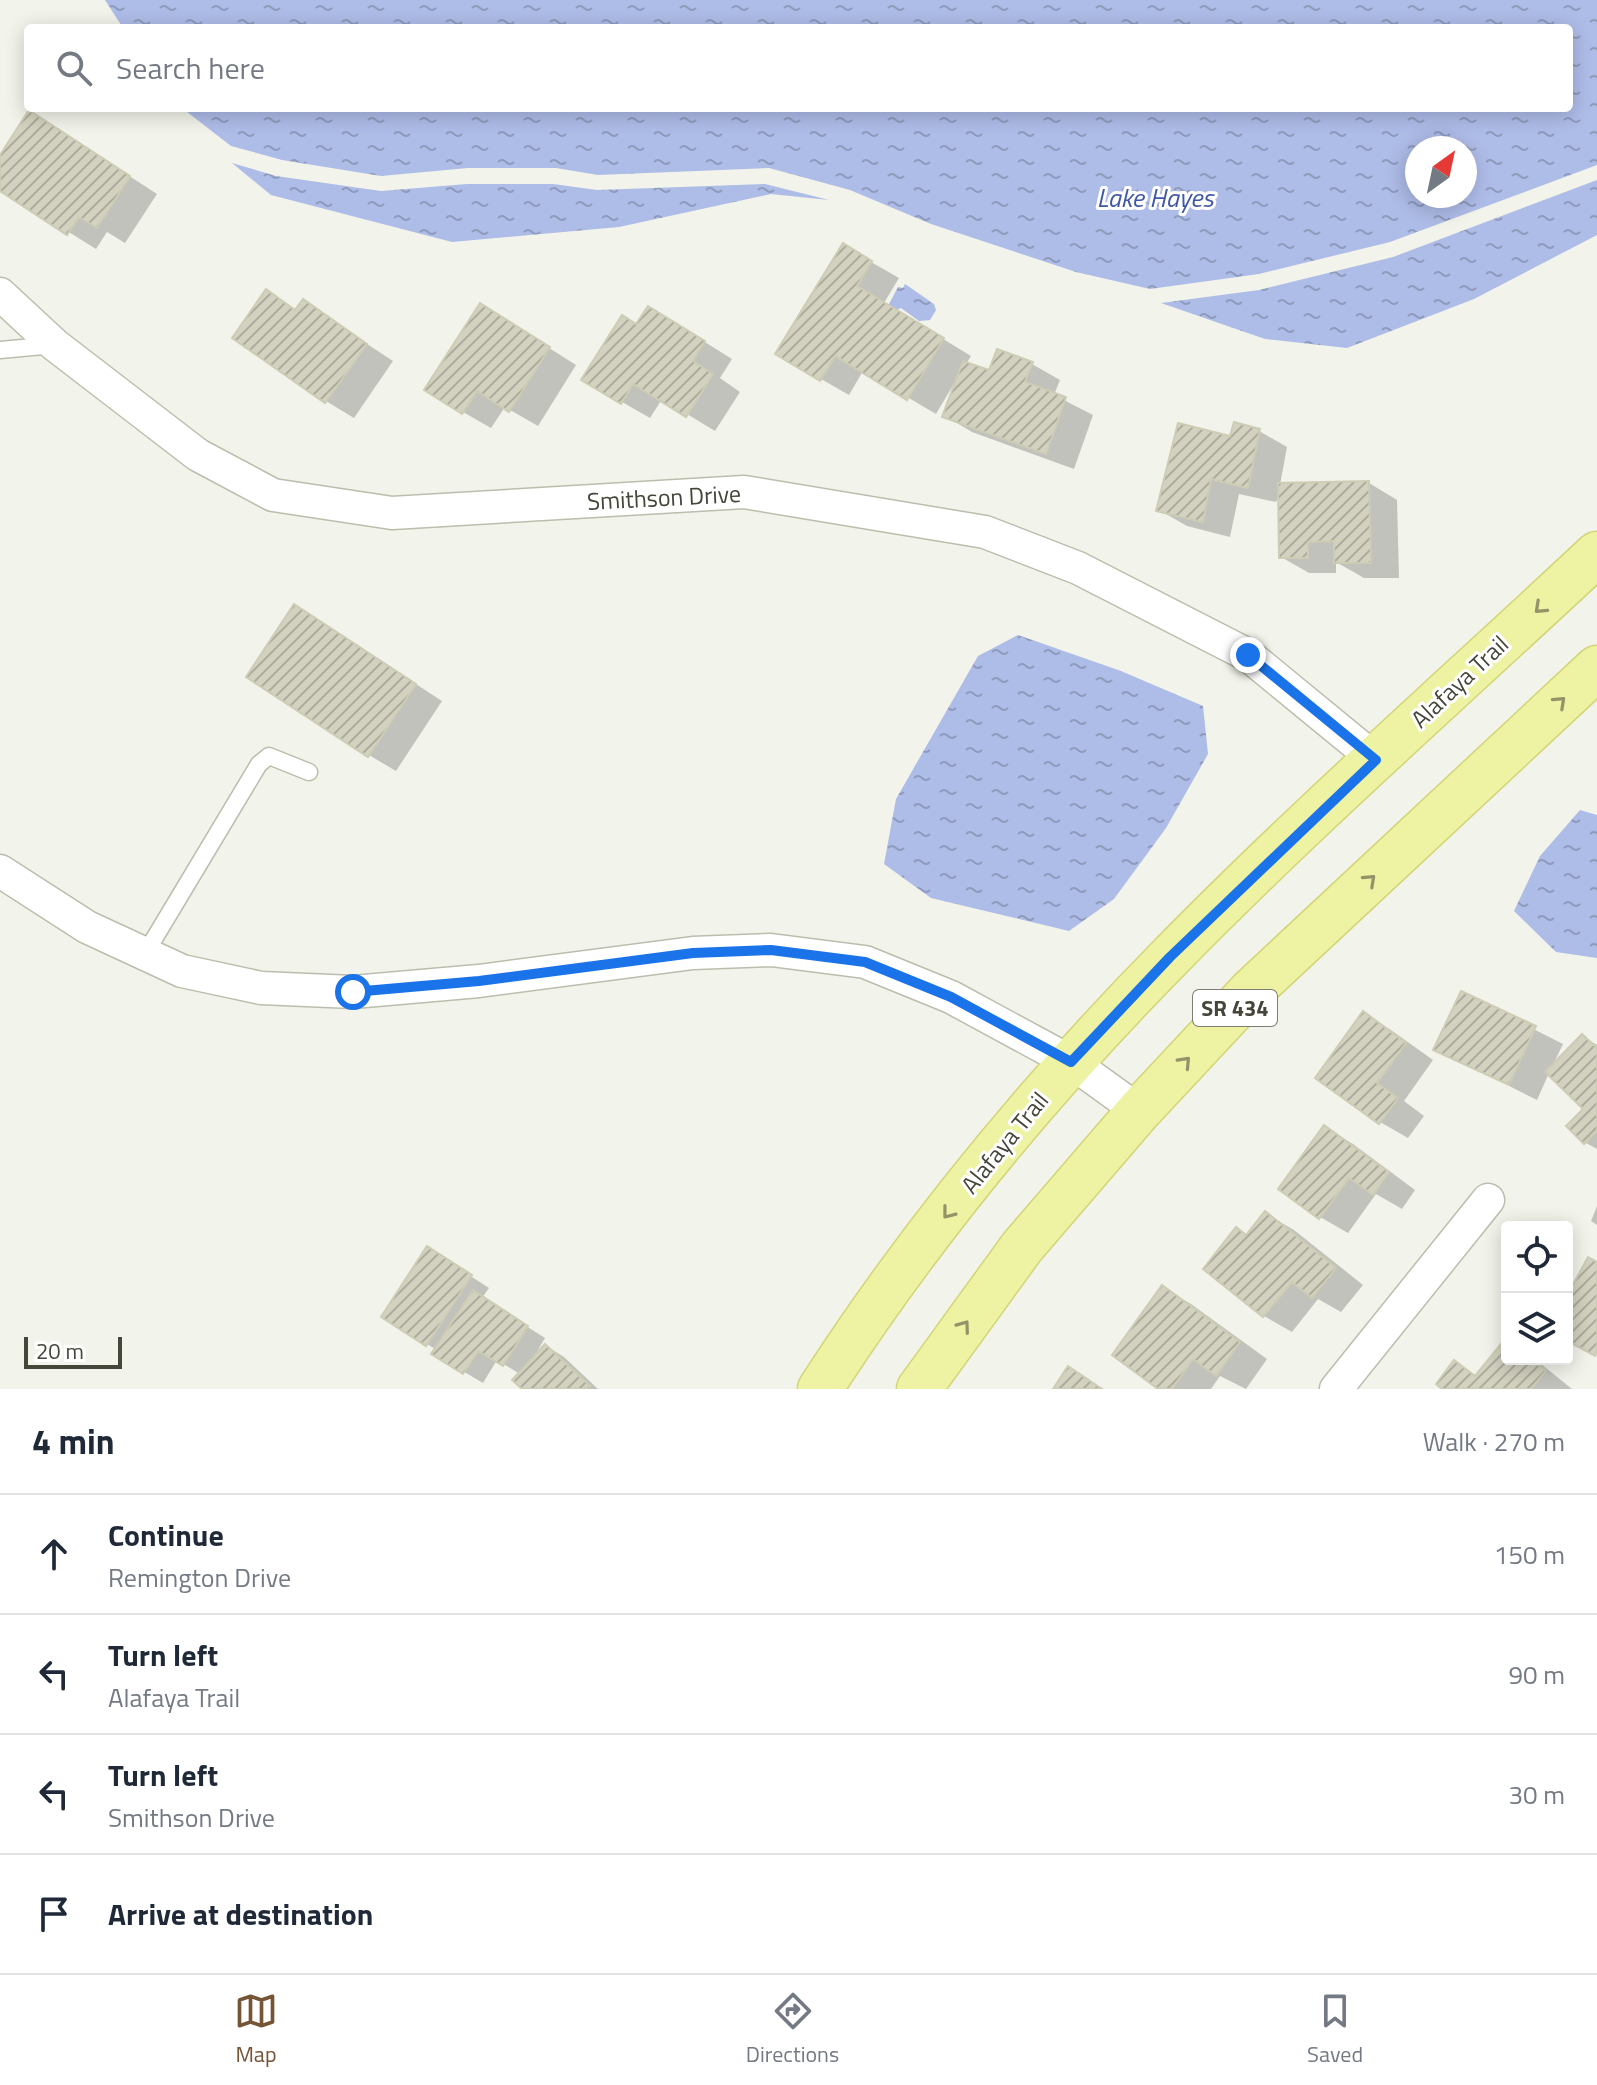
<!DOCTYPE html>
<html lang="en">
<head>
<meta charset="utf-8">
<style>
  body { margin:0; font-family:"Titillium Web",sans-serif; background:#f6f6f7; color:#1f2937 }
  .controls { position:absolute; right:24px; bottom:24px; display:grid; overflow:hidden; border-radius:8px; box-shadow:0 4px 20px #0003 }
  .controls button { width:72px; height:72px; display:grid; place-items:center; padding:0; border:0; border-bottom:2px solid #e0e1e3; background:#fff; color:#1f2937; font:40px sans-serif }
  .compass { position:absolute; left:1405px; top:136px; width:72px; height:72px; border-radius:50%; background:#fff; box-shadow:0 4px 20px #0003; rotate:33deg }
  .scale { position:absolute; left:24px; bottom:20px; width:98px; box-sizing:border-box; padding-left:8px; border:4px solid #464539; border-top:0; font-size:22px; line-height:28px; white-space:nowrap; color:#464539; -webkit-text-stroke:6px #fff; paint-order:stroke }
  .stop { position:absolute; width:24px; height:24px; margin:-18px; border:6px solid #1a73e8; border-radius:50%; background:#fff }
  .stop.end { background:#1a73e8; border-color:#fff; box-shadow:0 2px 8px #0008 }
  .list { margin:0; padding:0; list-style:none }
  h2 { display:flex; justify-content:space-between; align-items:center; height:104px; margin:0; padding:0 32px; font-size:34px }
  h2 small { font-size:26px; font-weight:400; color:#747a83 }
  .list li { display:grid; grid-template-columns:52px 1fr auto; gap:24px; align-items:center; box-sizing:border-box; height:120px; padding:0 32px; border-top:2px solid #e0e1e3 }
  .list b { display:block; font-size:30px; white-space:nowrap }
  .list p { margin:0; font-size:26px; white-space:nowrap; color:#747a83 }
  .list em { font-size:26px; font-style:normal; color:#747a83 }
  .icon { flex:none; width:44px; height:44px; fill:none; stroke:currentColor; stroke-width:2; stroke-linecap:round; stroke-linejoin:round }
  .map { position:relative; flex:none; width:1597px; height:1389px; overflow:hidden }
  .search { position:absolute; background:#fff; box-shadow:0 4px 20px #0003; left:24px; right:24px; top:24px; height:88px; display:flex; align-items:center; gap:20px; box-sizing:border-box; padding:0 28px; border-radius:8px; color:#747a83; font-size:30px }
  .sheet { height:584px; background:#fff }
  nav { display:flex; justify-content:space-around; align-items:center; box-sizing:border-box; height:112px; border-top:2px solid #e0e1e3; background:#fff; font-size:22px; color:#747a83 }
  nav a { display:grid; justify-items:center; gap:4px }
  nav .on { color:#765436 }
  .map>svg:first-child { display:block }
</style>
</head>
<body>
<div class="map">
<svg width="1597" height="1389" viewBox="0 0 1597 1389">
  <defs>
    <pattern id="water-ripples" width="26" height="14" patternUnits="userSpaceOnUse" patternTransform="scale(2)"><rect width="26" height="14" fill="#aebce8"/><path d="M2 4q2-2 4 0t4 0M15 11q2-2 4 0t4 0" fill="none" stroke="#8f9bbd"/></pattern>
    <pattern id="building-hatch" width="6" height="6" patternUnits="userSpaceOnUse" patternTransform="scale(2)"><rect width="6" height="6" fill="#d3d2c0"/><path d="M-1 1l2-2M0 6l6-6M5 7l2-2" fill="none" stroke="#adac9d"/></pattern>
  </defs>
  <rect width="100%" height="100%" fill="#f2f3ea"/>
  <path fill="url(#water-ripples)" fill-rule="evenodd" d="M105,0H1597V165L1390,242L1259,274L1150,289L1076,272L931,224L850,190L769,168L598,175L556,168H468L381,176L282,160L231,146L182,108H1569V28H123ZM1465,148V196H1417V148Z
    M232,163L276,176L381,191L467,184H553L597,190L765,184L829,200L771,194L619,227L452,242L271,195Z
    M1597,180V235L1474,299L1347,348L1265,339L1161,303L1259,290L1393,257Z
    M905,284L934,304L936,310L930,320L919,321L901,308L895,311L888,306L898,287L903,288Z
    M1018,635L1121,671L1203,706L1208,754L1166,828L1114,899L1069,931L931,898L884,864L896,799L978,656Z
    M1580,810L1597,815V958L1556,952L1514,911L1540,856Z"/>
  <path fill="#0003" d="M57,129L157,194L125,243L107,232L96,249L0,189V159Z
    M843,246L899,278L884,303L971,356L966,364L991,373L1032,364L1060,380L1054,395L1093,415L1074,469L972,432L945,416L957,383L955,382L936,414L863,371L849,395L821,379Z
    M267,292L297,310L303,302L393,361L354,418L326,401L235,338Z
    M508,322L576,365L538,426L505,407L491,428L463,412Z
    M676,324L732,359L720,378L740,392L715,431L662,399L650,418L622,402L637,326Z
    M1259,431L1287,447L1280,485L1369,483L1397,500L1399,578H1364L1336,562V573H1309L1281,557L1280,493L1276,502L1239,494L1230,537L1187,526L1159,510L1231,439Z
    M322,623L442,701L396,771L369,755Z
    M1462,993L1563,1044L1553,1065L1582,1036L1597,1045V1149L1586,1143L1569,1126L1586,1109L1549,1073L1537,1100L1436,1049Z
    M1364,1014L1391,1030L1433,1060L1404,1101L1424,1116L1408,1138L1380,1122Z
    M1325,1128L1353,1144L1415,1190L1402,1209L1376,1194L1348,1233L1320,1217Z
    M1597,1206V1225L1591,1221Z
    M1266,1214L1294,1230L1363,1285L1341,1312L1318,1299L1292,1332L1264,1316L1205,1269L1248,1236Z
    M446,1260L489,1288L482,1298L545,1338L535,1355L546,1346L564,1357L598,1389H524L520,1374L497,1360L483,1383L434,1354L437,1350L427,1344Z
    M1163,1288L1191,1304L1267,1359L1246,1389L1220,1376L1211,1389H1161Z
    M1507,1343V1359H1535L1572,1389H1445L1455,1363L1477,1376Z"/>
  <path fill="url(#building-hatch)" stroke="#cdccb4" stroke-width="2" d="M29,110L130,176L97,228L79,217L67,235L0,191V155Z
    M843,243L872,261L857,286L944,338L907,400L835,356L820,381L775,354Z
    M266,289L295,310L303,299L367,344L325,403L232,338Z
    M480,303L550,347L509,412L477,391L462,414L424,390Z
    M648,306L705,341L693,361L713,374L686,417L633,384L621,404L581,380L622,315L636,324Z
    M997,349L1033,362L1025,382L1066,397L1046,454L942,417L963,361L989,370Z
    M1234,422L1260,429L1248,488L1211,479L1203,522L1156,511L1178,423L1230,436Z
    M1369,481L1371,563H1334V541L1308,542V558H1279L1278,483Z
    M294,604L416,684L368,757L246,677Z
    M1461,991L1536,1026L1509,1085L1433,1050Z
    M1363,1011L1406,1043L1377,1083L1398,1098L1379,1124L1315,1078Z
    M1582,1034L1597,1048V1131L1584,1144L1566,1126L1583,1109L1545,1072Z
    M1324,1125L1389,1172L1373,1195L1349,1178L1319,1219L1278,1189Z
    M1265,1211L1336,1268L1312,1298L1292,1282L1263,1317L1203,1269L1236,1227L1246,1235Z
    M427,1246L472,1275L426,1346L381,1317Z
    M1588,1257L1597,1262V1352L1595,1356L1567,1341V1289L1570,1290Z
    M1162,1285L1240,1342L1216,1376L1193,1359L1172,1389H1158L1112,1355Z
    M473,1290L528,1326L503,1366L478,1351L463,1374L431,1354Z
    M1505,1339L1507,1341V1359H1530L1546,1371L1531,1389H1442L1436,1384L1454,1360L1475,1376Z
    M545,1344L590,1386L586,1389H522L512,1380Z
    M1068,1366L1102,1389H1053Z"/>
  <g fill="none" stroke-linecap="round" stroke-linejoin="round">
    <defs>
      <path id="service" d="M0,350L54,345
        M145,954L259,764L269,756L309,772"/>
      <path id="minor" d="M0,294L55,345L198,455L273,495L392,513L744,492L985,532L1078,568L1248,655L1376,760
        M0,871L87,927L182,971L261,988L353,992L479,981L693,953L771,950L865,962L951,997L1071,1062L1139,1111
        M1336,1389L1488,1200"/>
      <path id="primary" d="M820,1389C920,1234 1041,1088 1170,957C1306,818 1455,687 1597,554
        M919,1389L1022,1247L1139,1111L1251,991L1597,668"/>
    </defs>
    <use href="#service" stroke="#bdbdad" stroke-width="19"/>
    <use href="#minor" stroke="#bdbdad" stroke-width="35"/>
    <use href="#primary" stroke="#d2d575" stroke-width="47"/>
    <use href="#service" stroke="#fff" stroke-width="16"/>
    <use href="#minor" stroke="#fff" stroke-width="32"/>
    <use href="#primary" stroke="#eef2a3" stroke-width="44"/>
  </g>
  <defs><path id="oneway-chevron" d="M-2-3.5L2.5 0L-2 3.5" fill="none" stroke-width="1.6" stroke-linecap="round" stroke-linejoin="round" transform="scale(2)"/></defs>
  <g stroke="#929369">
    <use href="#oneway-chevron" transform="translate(1540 608) rotate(137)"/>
    <use href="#oneway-chevron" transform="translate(1560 702) rotate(-43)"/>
    <use href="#oneway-chevron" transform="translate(1370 880) rotate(-43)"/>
    <use href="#oneway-chevron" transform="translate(1185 1062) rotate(-47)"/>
    <use href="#oneway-chevron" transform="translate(948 1213) rotate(128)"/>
    <use href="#oneway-chevron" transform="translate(964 1326) rotate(-54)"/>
  </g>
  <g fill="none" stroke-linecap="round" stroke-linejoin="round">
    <path stroke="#1a73e8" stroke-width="10" d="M353,992L479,981L693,953L771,950L865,962L951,997L1071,1062L1170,957L1376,760L1248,655"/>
  </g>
  <g text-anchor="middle" stroke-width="6" stroke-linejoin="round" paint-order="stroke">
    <rect fill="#fff" stroke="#7e7d74" stroke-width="2" x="1193" y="990" width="84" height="36" rx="6"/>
    <g font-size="22" font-weight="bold" fill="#464539">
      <text x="1235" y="1016">SR 434</text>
    </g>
    <g font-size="24" fill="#464539" stroke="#fff">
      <text transform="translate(664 498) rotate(-3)" y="8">Smithson Drive</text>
      <text transform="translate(1460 682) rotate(-43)" y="8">Alafaya Trail</text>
      <text transform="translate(1005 1143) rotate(-51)" y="8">Alafaya Trail</text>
    </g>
    <g font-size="26" font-style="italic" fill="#3f57a5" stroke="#fff">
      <text x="1155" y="207">Lake Hayes</text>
    </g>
  </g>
</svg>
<div class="controls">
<button><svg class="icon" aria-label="locate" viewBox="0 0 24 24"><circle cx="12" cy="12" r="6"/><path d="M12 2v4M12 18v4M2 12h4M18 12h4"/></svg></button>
<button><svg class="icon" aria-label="layers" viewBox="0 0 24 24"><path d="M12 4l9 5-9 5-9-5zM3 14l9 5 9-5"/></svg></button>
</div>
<svg class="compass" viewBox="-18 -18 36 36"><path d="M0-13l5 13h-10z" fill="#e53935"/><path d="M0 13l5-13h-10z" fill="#747a83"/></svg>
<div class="scale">20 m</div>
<div class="stop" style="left:353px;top:992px"></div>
<div class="stop end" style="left:1248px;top:655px"></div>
<div class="search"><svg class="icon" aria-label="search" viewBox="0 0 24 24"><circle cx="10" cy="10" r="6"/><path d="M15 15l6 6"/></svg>Search here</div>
</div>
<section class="sheet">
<h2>4 min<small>Walk · 270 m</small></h2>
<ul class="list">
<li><svg class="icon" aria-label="ahead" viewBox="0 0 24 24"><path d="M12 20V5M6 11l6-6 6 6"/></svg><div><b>Continue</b><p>Remington Drive</p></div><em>150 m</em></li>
<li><svg class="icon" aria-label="left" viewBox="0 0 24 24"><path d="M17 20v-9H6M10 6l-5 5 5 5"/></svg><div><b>Turn left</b><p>Alafaya Trail</p></div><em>90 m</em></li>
<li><svg class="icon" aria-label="left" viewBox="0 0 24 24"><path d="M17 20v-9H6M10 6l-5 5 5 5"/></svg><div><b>Turn left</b><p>Smithson Drive</p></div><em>30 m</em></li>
<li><svg class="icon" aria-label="arrive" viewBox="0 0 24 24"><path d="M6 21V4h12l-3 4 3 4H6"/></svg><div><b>Arrive at destination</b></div></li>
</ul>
</section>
<nav>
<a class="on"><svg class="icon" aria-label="map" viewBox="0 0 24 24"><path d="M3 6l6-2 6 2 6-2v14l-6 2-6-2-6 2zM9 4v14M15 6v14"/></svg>Map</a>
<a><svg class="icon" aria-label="directions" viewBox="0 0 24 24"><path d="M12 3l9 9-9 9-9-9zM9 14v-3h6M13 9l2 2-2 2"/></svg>Directions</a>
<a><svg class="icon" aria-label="saved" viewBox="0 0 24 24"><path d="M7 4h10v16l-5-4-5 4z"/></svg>Saved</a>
</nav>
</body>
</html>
